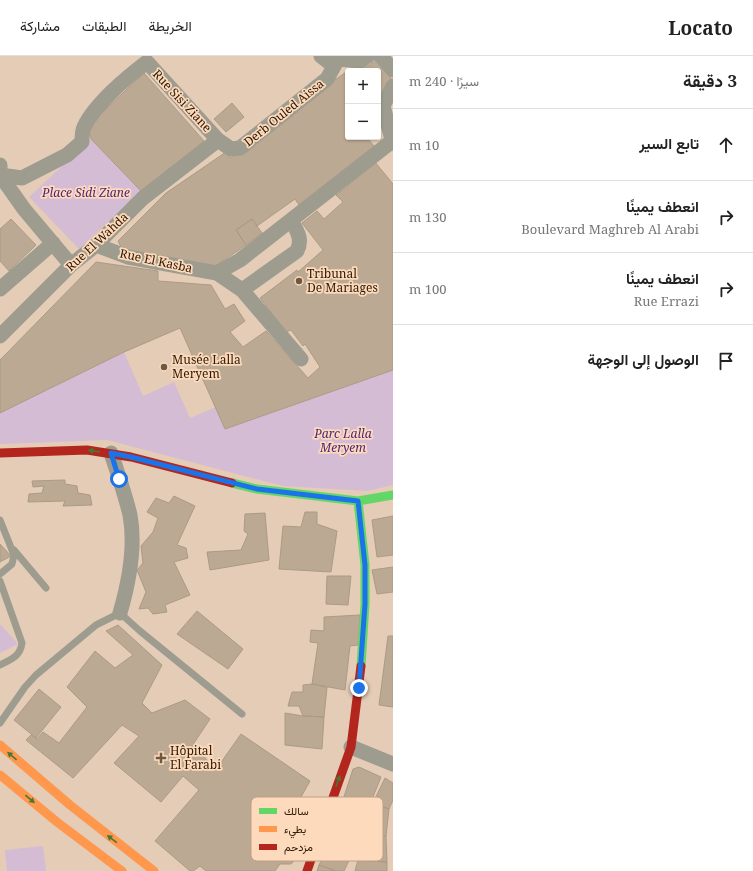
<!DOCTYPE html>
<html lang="ar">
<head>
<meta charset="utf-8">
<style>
  body { margin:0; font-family:"Noto Serif",Vazirmatn,serif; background:#f2f2f2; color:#222; direction:rtl }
  .controls { position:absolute; right:12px; top:12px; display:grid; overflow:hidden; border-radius:4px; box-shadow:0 1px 3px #0004 }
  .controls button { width:36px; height:36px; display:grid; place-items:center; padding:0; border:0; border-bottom:1px solid #e0e0e0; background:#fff; color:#222; font:20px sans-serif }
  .stop { position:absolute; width:12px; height:12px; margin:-9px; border:3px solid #1a73e8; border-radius:50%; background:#fff }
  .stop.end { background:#1a73e8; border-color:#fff; box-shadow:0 1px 4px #0008 }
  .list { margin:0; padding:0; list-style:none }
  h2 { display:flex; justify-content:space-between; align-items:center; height:52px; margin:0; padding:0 16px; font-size:17px }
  h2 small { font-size:13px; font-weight:400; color:#767676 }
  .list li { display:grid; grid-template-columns:26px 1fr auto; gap:12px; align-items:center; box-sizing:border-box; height:72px; padding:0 16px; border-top:1px solid #e0e0e0 }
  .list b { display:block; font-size:15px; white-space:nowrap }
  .list p { margin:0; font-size:13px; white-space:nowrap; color:#767676 }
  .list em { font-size:13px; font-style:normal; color:#767676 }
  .icon { flex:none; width:22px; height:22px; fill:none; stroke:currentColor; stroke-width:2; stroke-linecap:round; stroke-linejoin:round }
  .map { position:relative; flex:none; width:393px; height:815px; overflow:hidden; direction:ltr }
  header { display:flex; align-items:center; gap:24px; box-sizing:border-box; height:56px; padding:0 20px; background:#fff; border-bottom:1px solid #e0e0e0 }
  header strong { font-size:19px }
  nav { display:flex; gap:22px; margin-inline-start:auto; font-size:14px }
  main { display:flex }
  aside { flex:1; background:#fff }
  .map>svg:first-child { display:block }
</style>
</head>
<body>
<header>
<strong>Locato</strong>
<nav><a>الخريطة</a><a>الطبقات</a><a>مشاركة</a></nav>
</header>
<main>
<aside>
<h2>3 دقيقة<small>سيرًا · 240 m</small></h2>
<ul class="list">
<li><svg class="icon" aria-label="ahead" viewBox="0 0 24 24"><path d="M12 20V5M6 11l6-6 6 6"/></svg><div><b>تابع السير</b></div><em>10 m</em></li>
<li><svg class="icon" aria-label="right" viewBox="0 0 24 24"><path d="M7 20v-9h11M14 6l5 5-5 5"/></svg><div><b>انعطف يمينًا</b><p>Boulevard Maghreb Al Arabi</p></div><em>130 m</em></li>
<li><svg class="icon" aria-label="right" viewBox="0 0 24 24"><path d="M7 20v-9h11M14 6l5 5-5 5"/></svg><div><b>انعطف يمينًا</b><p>Rue Errazi</p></div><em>100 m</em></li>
<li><svg class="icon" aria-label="arrive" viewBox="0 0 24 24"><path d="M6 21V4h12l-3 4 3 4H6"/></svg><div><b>الوصول إلى الوجهة</b></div></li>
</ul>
</aside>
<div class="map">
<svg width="393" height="815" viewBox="0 0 393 815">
  <rect width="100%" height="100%" fill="#e4ccb6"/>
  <path fill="#d5bcd5" d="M91,83L141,135L79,193L29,141Z
    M124,296L143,340L174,326L190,362L216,351L225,373L393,314V429L368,435L283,430L107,384L0,388V357Z
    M0,568L18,588L0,597Z
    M43,790L46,815H7L5,794Z"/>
  <path fill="#bba993" stroke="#ac9b84" d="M375,0L392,24L380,48L378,64V15H361L372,7L369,4Z
    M352,12L354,15H348V81H366L376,92L301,152L295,143L257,170L252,163L236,174L246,189L211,213L125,199L118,185L166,137L226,96L231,102L306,44Z
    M144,17L204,85L141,135L91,83L88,70Z
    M232,47L244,61L226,76L214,63Z
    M375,106L393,128V314L225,373L180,272L124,296L0,357V304L96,206L158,215V225L211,229L225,253L234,248L245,265L230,276L243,291L266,275L308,322L320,311L305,288L303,290L291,274L286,276L260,242L297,214L298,216L323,194L302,167L317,155L324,163L343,146L336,139L348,130V127Z
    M11,163L36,189L9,215L0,205V173Z
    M252,163L262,177L246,189L236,174Z
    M65,424V428L77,430L78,437L90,439L92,449L63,450L65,445L28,446L29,438L42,437L44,430L33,431L32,425Z
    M174,440L195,450L177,489L186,492L188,502L174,506L190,539L165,549L167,556L153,558L148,552L139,553L146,536L137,514L143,507L141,490L153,476L158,462L147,456L156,442L169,447Z
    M305,456H317V468L337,475L331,516L279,513L283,470L301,471Z
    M265,457L269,504L210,514L207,496L241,494L248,478L244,475L245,458Z
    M393,460V499L377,501L372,464Z
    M0,488L11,500L0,506Z
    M393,511V536L377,538L372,514Z
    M327,520H351L348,549L326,548Z
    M197,555L243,593L228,613L177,578Z
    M360,559L358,589L350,590L345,634L312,628L318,587L310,586L311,574L324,575V561Z
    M118,569L162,609L142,647L152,657L185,644L210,663L194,687L215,715L241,678L310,725L301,741L310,749L301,765L299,800L291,808H280L275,815H206L200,810L193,815H190L155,785L199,734L183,720L161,746L114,707L139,680L122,669L73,722L26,684L31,679L37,683L43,676L59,687L87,651L67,631L95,595L115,612L133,599L106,575Z
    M388,580H393V651L379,649Z
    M312,628L327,631L324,661L303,660L299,650H288L292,636H303V629Z
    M39,633L61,651L36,682L14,664Z
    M285,657L303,660L324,661L322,693L285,689Z
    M359,711L381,721L366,758L341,750L353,713Z
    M385,722L393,727V744L389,753L373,747Z
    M373,747L389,753L386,780L366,776Z
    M366,776L386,780L387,806L358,804Z
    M328,792L353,796L344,815H336L319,809Z
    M358,804L387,806V815H355Z
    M319,809L336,815H317Z"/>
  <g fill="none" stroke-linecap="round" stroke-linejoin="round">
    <path stroke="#9d9c8f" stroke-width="7" d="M0,464L14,499L12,508L0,518
      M14,494L46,532
      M0,525L22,587C20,601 11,603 0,609
      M0,667L25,631L36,619L96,569L120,557L140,575L242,658"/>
    <path stroke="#9d9c8f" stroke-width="15" d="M321,0L334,10
      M381,0L393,14
      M338,3L361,5L367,0
      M147,6L218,84L231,93L240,92L327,23L338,3V0
      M393,30L383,50L393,87
      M0,109V119L24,153L71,209
      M0,119L22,122L67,99L82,86C82,81 82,75 84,71C95,48 127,21 147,6
      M96,189L128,201L217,217L242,234L301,303
      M217,217L240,204L391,86
      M0,233L53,187
      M242,234L297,195C303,183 297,175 291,164
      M0,280L71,209L96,189L143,142L218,84
      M111,397C118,418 125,438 130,459C136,491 129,526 120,557
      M351,691L393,708"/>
    <path stroke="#63d668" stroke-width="9" d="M232,427L257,433L358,445L393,439
      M358,445L365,509V548L361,610"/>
    <path stroke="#ff974d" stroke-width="9" d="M0,689L70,749L154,815
      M0,719L57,766L122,815"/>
    <path stroke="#b3261e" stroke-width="9" d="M0,397L87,394L131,401L232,427
      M307,815L351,691L361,610"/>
  </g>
  <defs><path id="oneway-solid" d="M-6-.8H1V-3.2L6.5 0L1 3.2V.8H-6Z"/></defs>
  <g fill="#487836">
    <use href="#oneway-solid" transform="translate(94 395) rotate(-171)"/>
    <use href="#oneway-solid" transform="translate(12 700) rotate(-140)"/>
    <use href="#oneway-solid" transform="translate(338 725) rotate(-70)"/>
    <use href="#oneway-solid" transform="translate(30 743) rotate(40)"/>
    <use href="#oneway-solid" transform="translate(112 783) rotate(-143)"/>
  </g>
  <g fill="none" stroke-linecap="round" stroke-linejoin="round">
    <path stroke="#1a73e8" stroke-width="5" d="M119,423L111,397L131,401L257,433L358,445L365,509V548L359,632"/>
  </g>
  <g fill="#6d5842" stroke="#fddabc" stroke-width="1.5">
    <circle cx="299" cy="225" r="4"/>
    <circle cx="164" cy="311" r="4"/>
    <path d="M159 696h4v4h4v4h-4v4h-4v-4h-4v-4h4z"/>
  </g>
  <g text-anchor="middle" stroke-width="3.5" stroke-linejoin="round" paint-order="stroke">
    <g font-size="12" fill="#2d1904" stroke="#fddabc">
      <text transform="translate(182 45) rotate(47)" y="4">Rue Sisi Ziane</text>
      <text transform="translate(284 57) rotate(-39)" y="4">Derb Ouled Aissa</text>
      <text transform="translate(97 186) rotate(-43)" y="4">Rue El Wahda</text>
      <text transform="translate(156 205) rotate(12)" y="4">Rue El Kasba</text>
    </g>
    <g font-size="12" font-style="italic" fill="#4e2577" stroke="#fddabc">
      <text x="86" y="141">Place Sidi Ziane</text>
      <text x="343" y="382">Parc Lalla<tspan x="343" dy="14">Meryem</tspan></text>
    </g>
    <g font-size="12" fill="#2d1904" stroke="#fddabc" text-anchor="start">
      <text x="307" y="222">Tribunal<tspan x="307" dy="14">De Mariages</tspan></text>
      <text x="172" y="308">Musée Lalla<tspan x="172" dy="14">Meryem</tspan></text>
      <text x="170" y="699">Hôpital<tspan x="170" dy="14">El Farabi</tspan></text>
    </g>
  </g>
  <rect x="251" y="741" width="132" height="64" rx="6" fill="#fddabc" stroke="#bfa085" stroke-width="1"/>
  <rect x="259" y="752" width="18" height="6" fill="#63d668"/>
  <rect x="259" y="770" width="18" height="6" fill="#ff974d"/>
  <rect x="259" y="788" width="18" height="6" fill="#b3261e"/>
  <g font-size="11" fill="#2d1904">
    <text x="284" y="759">سالك</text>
    <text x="284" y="777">بطيء</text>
    <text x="284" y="795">مزدحم</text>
  </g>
</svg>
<div class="controls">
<button>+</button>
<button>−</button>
</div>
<div class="stop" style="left:119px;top:423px"></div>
<div class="stop end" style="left:359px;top:632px"></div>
</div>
</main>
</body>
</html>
